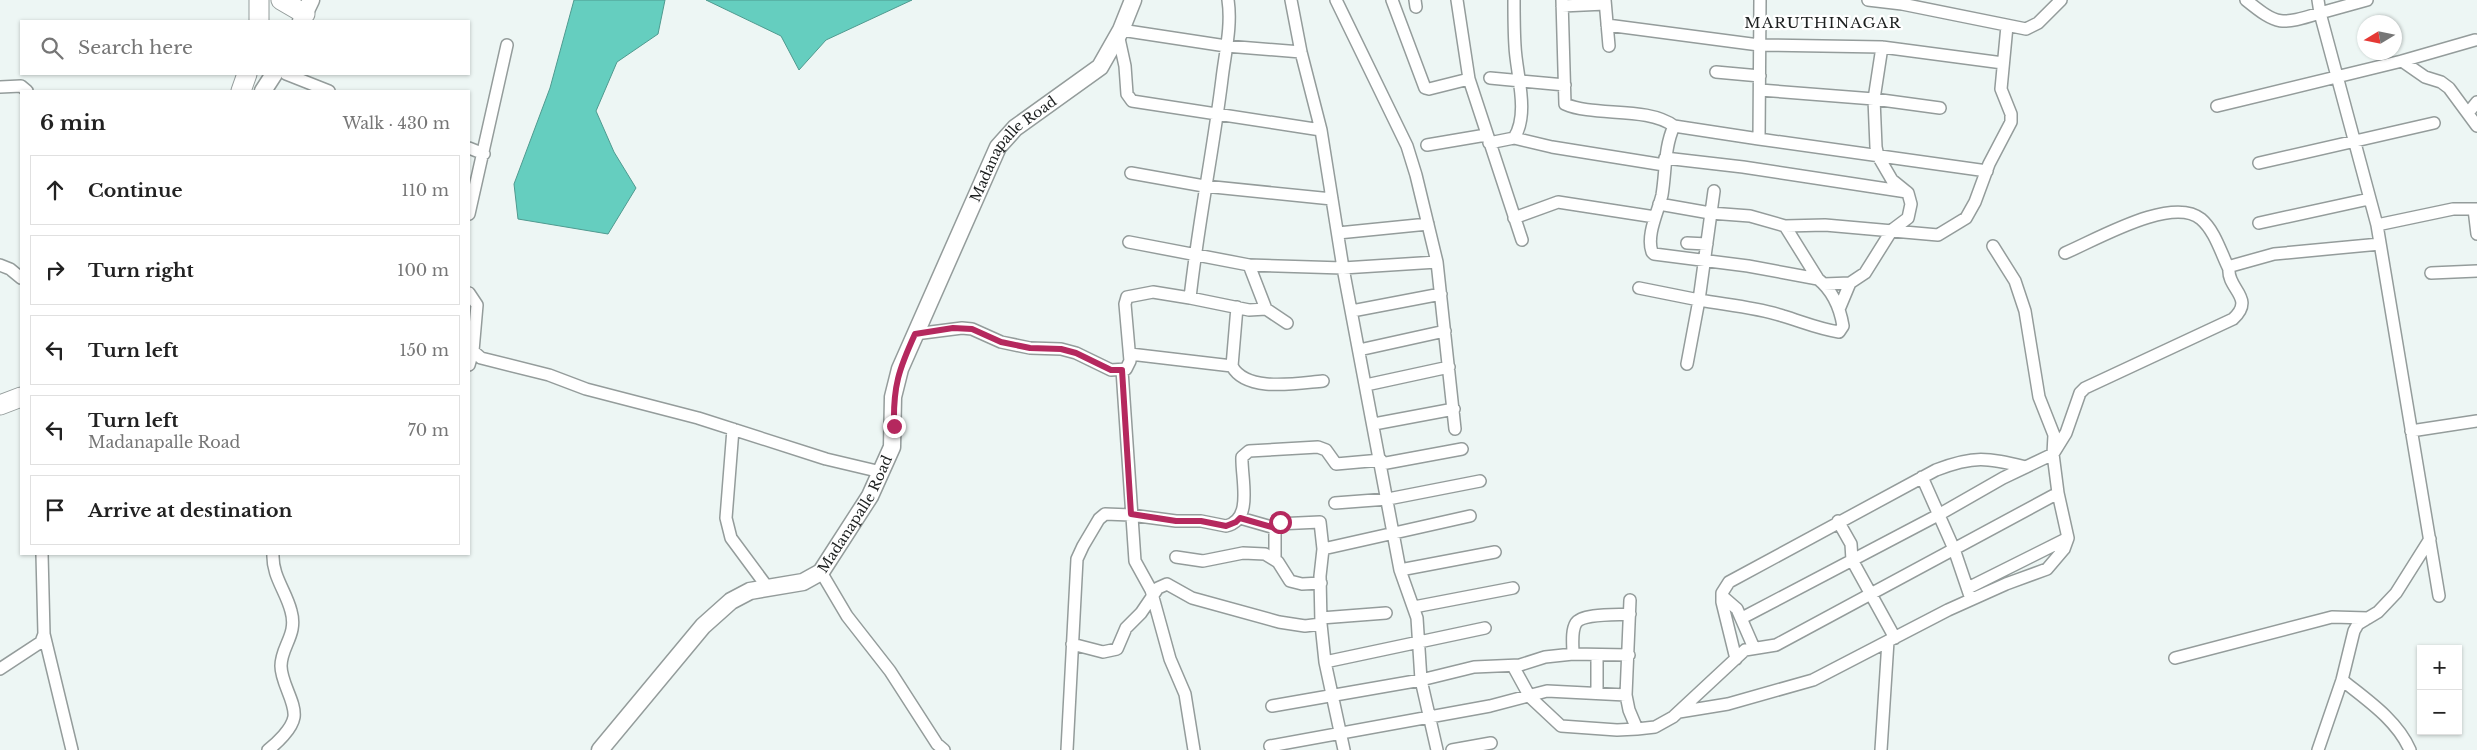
<!DOCTYPE html>
<html lang="en">
<head>
<meta charset="utf-8">
<style>
  body { margin:0; font-family:"Libre Baskerville",serif; background:#f2f2f2; color:#222 }
  .controls { position:absolute; right:15px; bottom:15px; display:grid; overflow:hidden; border-radius:0px; box-shadow:0 1px 4px #0004 }
  .controls button { width:45px; height:45px; display:grid; place-items:center; padding:0; border:0; border-bottom:1px solid #e0e0e0; background:#fff; color:#222; font:25px sans-serif }
  .compass { position:absolute; left:2357px; top:15px; width:45px; height:45px; border-radius:50%; background:#fff; box-shadow:0 1px 4px #0004; rotate:260deg }
  .stop { position:absolute; width:15px; height:15px; margin:-11px; border:4px solid #b5285e; border-radius:50%; background:#fff }
  .stop.end { background:#b5285e; border-color:#fff; box-shadow:0 1px 5px #0008 }
  .list { margin:0; padding:0; list-style:none }
  h2 { display:flex; justify-content:space-between; align-items:center; height:65px; margin:0; padding:0 20px; font-size:21px }
  h2 small { font-size:16px; font-weight:400; color:#767676 }
  .list li { display:grid; grid-template-columns:32px 1fr auto; gap:15px; align-items:center; box-sizing:border-box; height:70px; margin:0 10px 10px; padding:0 10px; border:1px solid #e0e0e0; border-radius:0px }
  .list b { display:block; font-size:19px; white-space:nowrap }
  .list p { margin:0; font-size:16px; white-space:nowrap; color:#767676 }
  .list em { font-size:16px; font-style:normal; color:#767676 }
  .icon { flex:none; width:28px; height:28px; fill:none; stroke:currentColor; stroke-width:2; stroke-linecap:round; stroke-linejoin:round }
  .map { position:relative; flex:none; width:2477px; height:750px; overflow:hidden }
  .search { position:absolute; background:#fff; box-shadow:0 1px 4px #0004; left:20px; top:20px; width:450px; height:55px; display:flex; align-items:center; gap:12px; box-sizing:border-box; padding:0 18px; border-radius:0px; color:#767676; font-size:19px }
  .panel { position:absolute; background:#fff; box-shadow:0 1px 4px #0004; left:20px; top:90px; width:450px; height:465px; border-radius:0px }
  .map>svg:first-child { display:block }
</style>
</head>
<body>
<div class="map">
<svg width="2477" height="750" viewBox="0 0 2477 750">
  <rect width="100%" height="100%" fill="#edf6f4"/>
  <path fill="#65cebf" stroke="#4f9a8f" d="M574,0H665L658,34L617,62L596,111L614,152L636,188L608,234L518,219L514,184L550,88Z
    M706,0H912L826,40L799,70L781,36Z"/>
  <g fill="none" stroke-linecap="round" stroke-linejoin="round">
    <defs>
      <path id="minor" d="M1228,0C1232,26 1225,53 1222,79C1213,152 1198,224 1190,298L1249,310L1266,309L1249,265L1343,268L1437,262
        M1291,0L1301,52L1321,130L1343,268L1400,570L1417,618L1421,680L1437,750
        M1336,0L1407,146L1416,175L1437,262L1455,429
        M1392,0L1425,88L1429,89L1469,79L1457,0
        M1415,0L1416,7
        M1562,0L1565,104C1594,117 1647,106 1674,126L1759,139L1760,0
        M1605,0L1609,46
        M1868,0L1902,4L2026,29L2038,23L2061,0
        M2246,0C2278,26 2281,25 2320,13L2318,0
        M2367,0L2320,13L2377,225L2439,596
        M1562,6L1605,4
        M1607,25L1759,45L1882,47L2003,63
        M1121,30L1226,46L1301,52
        M1118,34L1125,66L1127,94L1132,101L1321,130
        M2402,61L2425,77L2441,82L2449,88L2477,126
        M1716,72L1760,76
        M286,74L329,91
        M1490,78L1565,85
        M1469,79L1522,240
        M0,87L21,86L27,91
        M1760,90L1874,99L1940,108
        M2217,106L2402,61L2475,40
        M2468,113L2477,102
        M1674,126C1664,148 1666,171 1662,195C1658,212 1646,235 1652,252L1654,254L1748,266L1818,279
        M1514,138L1552,147L1664,165
        M1759,139L1987,171
        M1489,143L1514,138C1530,113 1516,73 1515,46C1514,31 1514,15 1514,0
        M1427,145L1486,135
        M469,148L484,154
        M1665,158L1743,167L1907,192
        M2259,163L2434,123
        M1131,173L1204,186L1332,199
        M1714,191L1699,300C1727,305 1756,307 1783,316C1803,322 1819,329 1839,332L1843,326C1840,308 1833,291 1818,279L1785,226
        M1659,204L1710,213L1750,216L1785,226L1825,225L1938,235L1966,218L1975,202L1989,164L2011,122V114L2001,89L2007,26
        M2474,209L2477,234
        M469,214L507,45
        M1514,218L1558,202L1655,217
        M2259,223L2369,199
        M2377,225L2453,209H2477
        M1338,233L1428,224
        M1129,242L1249,265
        M1687,243L1707,244
        M2065,253C2096,240 2172,195 2201,219C2215,231 2221,253 2229,269
        M0,265L10,269L21,278
        M2431,273L2477,271
        M1824,284L1850,283
        M1639,288L1699,300L1687,364
        M469,293L477,305L473,351L481,358L549,375L586,389L698,418L826,459L881,472
        M1237,307L1232,366C1246,393 1298,383 1323,381
        M1840,307L1850,283L1865,273L1892,230L1908,218L1911,204L1908,193L1892,180L1878,156L1876,147L1874,99L1882,47
        M1266,309L1287,323
        M1352,311L1441,294
        M915,334L962,328L972,329L1001,342L1030,348L1061,349L1076,353L1111,370L1126,369L1130,361L1125,304L1127,297L1153,292L1190,298
        M1359,350L1445,331
        M1130,354L1232,366
        M469,365L473,351
        M1122,370L1135,561L1151,590L1170,659L1185,694L1194,750
        M1366,385L1449,367
        M1374,424L1454,409
        M733,429L726,518L731,538L768,588
        M2411,431L2477,421
        M1381,464L1462,449
        M1922,477L1954,549L1971,599
        M1335,503L1388,499L1480,481
        M1240,518L1275,528
        M1838,521L1851,544L1852,560L1895,638
        M1323,549L1470,516
        M1176,557L1203,561L1243,553L1265,554L1278,562L1290,581L1302,584L1321,583
        M1275,558V528L1277,524L1320,522L1323,549L1320,576L1321,624L1325,662L1344,750
        M1400,570L1495,552
        M821,572L847,616L890,671L937,744L944,750
        M1968,588L2068,538
        M1722,596L1737,609L1754,648
        M1630,600L1626,695L1629,710L1637,729
        M1414,607L1513,588
        M1321,618L1386,613
        M1742,618L1940,514L2003,478L2053,454L2066,433L2080,393L2085,388L2233,319C2256,298 2227,289 2229,269L2231,266L2274,254L2380,244
        M44,634L72,750
        M1072,644L1103,652L1117,649L1126,628L1141,613L1158,588L1167,584L1192,598L1279,622L1305,626L1321,624
        M1573,654C1573,645 1571,631 1576,623C1582,613 1618,615 1630,614
        M1597,655V693
        M2175,658L2332,617L2368,618
        M1736,659L1722,602V593L1729,582L1936,470C1975,455 1987,458 2026,467
        M1325,662L1485,628
        M1513,666L1530,697L1561,726L1617,730L1637,729L1655,727L1673,717L1745,650L1776,645L2058,493
        M0,669L41,642L44,634L42,554
        M2342,680C2367,700 2397,720 2410,750
        M1272,706L1421,680L1474,667L1520,665L1545,657L1573,654L1629,655
        M1679,712L1728,704L1813,680L1948,610L2006,584L2047,569L2064,549L2068,538L2058,493L2053,454L2054,435L2039,397L2025,311L2015,281L1993,246
        M1270,746L1490,706L1547,691L1626,695
        M268,750C277,743 292,729 294,717C296,702 281,683 281,666C281,646 298,635 291,611C286,591 272,576 273,554
        M1067,750L1077,559L1083,546L1099,519L1105,514L1131,515L1176,521H1201L1226,526C1254,520 1241,478 1242,457L1249,451L1318,447L1326,450L1336,464L1381,460
        M1452,750L1491,743
        M1881,750L1888,641
        M2318,750L2342,680L2354,631L2358,624L2378,612L2396,593L2430,539"/>
      <g id="secondary">
        <path d="M301,21L311,0"/>
        <path d="M263,91L274,74"/>
        <path id="s1" d="M600,750L703,626L731,601L750,591L803,582L821,572L870,496L892,447L893,397L900,369L998,147L1015,128L1100,67L1121,30L1133,0"/>
      </g>
      <path id="trunk" d="M281,0L305,14
        M259,21V0
        M241,91L247,74
        M0,405L21,397"/>
    </defs>
    <use href="#minor" stroke="#949c9b" stroke-width="14"/>
    <use href="#secondary" stroke="#949c9b" stroke-width="19"/>
    <use href="#trunk" stroke="#949c9b" stroke-width="21"/>
    <use href="#minor" stroke="#fff" stroke-width="11"/>
    <use href="#secondary" stroke="#fff" stroke-width="16"/>
    <use href="#trunk" stroke="#fff" stroke-width="19"/>
  </g>
  <g fill="none" stroke-linecap="round" stroke-linejoin="round">
    <path stroke="#b5285e" stroke-width="6" d="M894,426C893,386 899,369 915,334L953,328L972,329L1001,342L1030,348L1061,349L1076,353L1111,370H1122L1131,514L1176,521H1201L1226,526L1236,522L1240,518L1275,528L1280,522"/>
  </g>
  <g text-anchor="middle" stroke-width="4.5" stroke-linejoin="round" paint-order="stroke">
    <g font-size="14" fill="#1d2020" stroke="#fff">
      <text dy="5" stroke="none"><textPath href="#s1" startOffset="768">Madanapalle Road</textPath></text>
      <text dy="5" stroke="none"><textPath href="#s1" startOffset="362">Madanapalle Road</textPath></text>
    </g>
    <g font-size="15" letter-spacing="1" fill="#1d2020" stroke="#fff">
      <text x="1823" y="28">MARUTHINAGAR</text>
    </g>
  </g>
</svg>
<div class="controls">
<button>+</button>
<button>−</button>
</div>
<svg class="compass" viewBox="-18 -18 36 36"><path d="M0-13l5 13h-10z" fill="#e53935"/><path d="M0 13l5-13h-10z" fill="#767676"/></svg>
<div class="stop" style="left:1280px;top:522px"></div>
<div class="stop end" style="left:894px;top:426px"></div>
<div class="search"><svg class="icon" aria-label="search" viewBox="0 0 24 24"><circle cx="10" cy="10" r="6"/><path d="M15 15l6 6"/></svg>Search here</div>
<section class="panel">
<h2>6 min<small>Walk · 430 m</small></h2>
<ul class="list">
<li><svg class="icon" aria-label="ahead" viewBox="0 0 24 24"><path d="M12 20V5M6 11l6-6 6 6"/></svg><div><b>Continue</b></div><em>110 m</em></li>
<li><svg class="icon" aria-label="right" viewBox="0 0 24 24"><path d="M7 20v-9h11M14 6l5 5-5 5"/></svg><div><b>Turn right</b></div><em>100 m</em></li>
<li><svg class="icon" aria-label="left" viewBox="0 0 24 24"><path d="M17 20v-9H6M10 6l-5 5 5 5"/></svg><div><b>Turn left</b></div><em>150 m</em></li>
<li><svg class="icon" aria-label="left" viewBox="0 0 24 24"><path d="M17 20v-9H6M10 6l-5 5 5 5"/></svg><div><b>Turn left</b><p>Madanapalle Road</p></div><em>70 m</em></li>
<li><svg class="icon" aria-label="arrive" viewBox="0 0 24 24"><path d="M6 21V4h12l-3 4 3 4H6"/></svg><div><b>Arrive at destination</b></div></li>
</ul>
</section>
</div>
</body>
</html>
